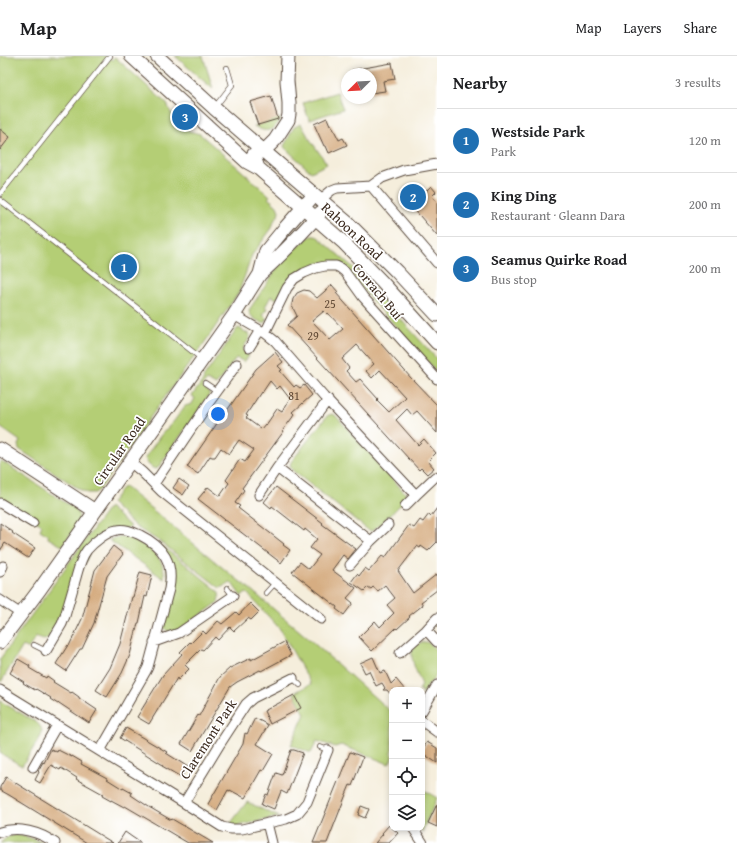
<!DOCTYPE html>
<html lang="en">
<head>
<meta charset="utf-8">
<style>
  body { margin:0; font-family:"Gentium Book Plus",serif; background:#f2f2f2; color:#202124 }
  .controls { position:absolute; right:12px; bottom:12px; display:grid; overflow:hidden; border-radius:8px; box-shadow:0 2px 6px #0003 }
  .controls button { width:36px; height:36px; display:grid; place-items:center; padding:0; border:0; border-bottom:1px solid #e0e0e0; background:#fff; color:#202124; font:20px sans-serif }
  .compass { position:absolute; left:341px; top:12px; width:36px; height:36px; border-radius:50%; background:#fff; box-shadow:0 2px 6px #0003; rotate:246deg }
  .you { position:absolute; left:218px; top:358px; width:14px; height:14px; margin:-10px; border:3px solid #fff; border-radius:50%; background:#1a73e8; box-shadow:0 0 0 6px #1a73e833 }
  .badge { display:grid; place-items:center; width:26px; height:26px; border-radius:50%; background:#1f6fb2; color:#fff; font-size:13px; font-weight:700 }
  .pin { position:absolute; translate:-50% -50%; border:2px solid #fff; box-shadow:0 1px 4px #0006 }
  .list { margin:0; padding:0; list-style:none }
  h2 { display:flex; justify-content:space-between; align-items:center; height:52px; margin:0; padding:0 16px; font-size:17px }
  h2 small { font-size:13px; font-weight:400; color:#757577 }
  .list li { display:grid; grid-template-columns:26px 1fr auto; gap:12px; align-items:center; box-sizing:border-box; height:64px; padding:0 16px; border-top:1px solid #e0e0e0 }
  .list b { display:block; font-size:15px; white-space:nowrap }
  .list p { margin:0; font-size:13px; white-space:nowrap; color:#757577 }
  .list em { font-size:13px; font-style:normal; color:#757577 }
  .icon { flex:none; width:22px; height:22px; fill:none; stroke:currentColor; stroke-width:2; stroke-linecap:round; stroke-linejoin:round }
  .map { position:relative; flex:none; width:437px; height:787px; overflow:hidden }
  header { display:flex; align-items:center; gap:24px; box-sizing:border-box; height:56px; padding:0 20px; background:#fff; border-bottom:1px solid #e0e0e0 }
  header strong { font-size:19px }
  nav { display:flex; gap:22px; margin-inline-start:auto; font-size:14px }
  main { display:flex }
  aside { flex:1; background:#fff }
  .map>svg:first-child { display:block }
</style>
</head>
<body>
<header>
<strong>Map</strong>
<nav><a>Map</a><a>Layers</a><a>Share</a></nav>
</header>
<main>
<div class="map">
<svg width="437" height="787" viewBox="0 0 437 787">
  <rect width="100%" height="100%" fill="#fff"/>
  <filter id="ink" filterUnits="userSpaceOnUse"><feTurbulence type="fractalNoise" baseFrequency=".025" numOctaves="2"/><feDisplacementMap in="SourceGraphic" scale="8" xChannelSelector="R" yChannelSelector="G"/><feConvolveMatrix kernelMatrix="1 2 1 2 8 2 1 2 1" color-interpolation-filters="sRGB"/></filter>
  <filter id="wash" filterUnits="userSpaceOnUse"><feTurbulence type="fractalNoise" baseFrequency=".012" numOctaves="4" result="noise"/><feDisplacementMap in="SourceGraphic" scale="16" xChannelSelector="R" yChannelSelector="G"/><feGaussianBlur stdDeviation="0.9" result="paint"/><feColorMatrix in="noise" values="0 0 0 0 0 0 0 0 0 0 0 0 0 0 0 0 0 1.4 0 .05"/><feComposite in="paint" operator="in"/></filter>
  <g filter="url(#wash)">
    <rect width="100%" height="100%" fill="#f5eedc"/>
    <path fill="#b4ce74" stroke="#787c49" d="M0,0H107L112,4L115,1L167,48L172,59L189,75L200,78L270,140L268,142L277,150L279,155L278,160L274,165L272,172L252,199L239,236L205,286L157,352L99,434L95,437H87L79,433L19,393L18,389L20,385L0,371Z
      M175,0H203L213,33Z
      M337,36L343,53L309,64L303,47Z
      M281,62C274,75 267,78 254,70Z
      M301,68L309,82L327,108L311,116L285,92L284,90L294,71Z
      M311,180H315L318,181L356,214L437,303V316L370,242L349,214L341,207L335,206L318,207L277,243L271,240L265,251L267,252L263,259L267,263L266,266L262,267C257,264 249,261 249,254L278,211L291,196L308,182Z
      M239,272L250,279C250,284 244,288 243,294L249,300L244,306L239,303L236,302L216,329L207,324L202,330L209,336V339L158,412L156,413C150,412 147,407 145,402L161,379L174,365L185,350L192,348L195,342L192,340L204,323L203,322L237,273Z
      M333,358L336,360L405,437L406,440C401,451 383,465 373,474L371,475L368,474L292,414L290,409L291,406L327,360L329,359Z
      M0,404L75,453C77,456 79,458 79,462C78,470 67,483 62,490L48,482V479L40,474L42,469L0,442Z
      M125,431L229,517L250,533L309,583L390,655H392V702L389,708L341,689L335,691L317,685L311,697L291,689L305,658L294,637L311,628L280,573L247,537L241,540L231,526L220,532L159,485L136,471L111,447L122,432Z
      M109,451L131,471L97,480C91,493 54,579 47,583C43,585 39,583 36,581L28,593L23,590L1,626L0,625V603Z
      M122,481C128,481 132,483 137,486C153,493 166,505 164,523L109,484L114,482Z
      M161,490L179,503L217,534C220,538 220,540 218,544L219,546L179,574L170,577L164,572L163,568L172,533Z
      M423,586C429,585 434,591 437,596V618L422,638V634H419L422,629C419,620 407,600 414,591C416,588 420,587 423,586Z
      M0,645L36,666C41,670 43,674 41,680L22,710L0,697Z
      M422,733L437,742L422,776L420,772H422Z
      M247,746L279,761L236,770L230,768Z
      M13,779C24,779 33,783 43,787H0L6,782Z"/>
    <g id="blocks">
      <path fill="#d6ad82" fill-rule="evenodd" d="M392,7L395,23L383,25L385,35L371,37V18H352V14Z
        M271,40L278,63L258,69L250,46Z
        M327,62L330,69L331,68L339,84L343,82L347,89L329,97L326,90H324L314,68Z
        M0,73L10,81L0,94Z
        M413,130L421,140L431,130L436,136L432,140L437,146V180L402,139Z
        M332,229L338,236L336,237L411,322L437,349V377L417,355L412,359L407,353L396,364L418,389L424,383L436,397L428,405L434,412L427,418L421,412L419,414L287,269L297,260L292,250V248L293,243L297,237L304,234L309,235L317,242ZM324,255L327,258L328,257L343,273L330,284L312,265ZM357,289L374,308L366,315L372,322L380,314L405,341L389,356L377,344L378,343L360,323L356,326L346,315L349,312L342,303Z
        M275,296L283,306L278,310L282,314L280,315L294,331L296,329L300,332L304,329L312,339L293,356L295,358L283,374L284,375L242,432L244,434L235,447L240,450L238,452L284,488L283,489L290,494L281,507L198,443L208,431L220,440L229,427L226,424L240,403L245,406L254,394L239,384L229,398L221,392L215,401H212L210,400L198,418L187,411L218,366H219L256,313ZM270,325L277,333L280,330L290,343L282,356L277,353L266,369L265,368L261,373L246,362L248,360L246,359L261,336L262,337Z
        M179,423L189,430L183,439L173,432Z
        M276,431L323,467L322,468L356,493L348,503L343,499L332,514L356,532L347,542L353,547L344,559L336,553L337,551L292,516L300,506L309,513L320,499L310,492L317,483L305,473L304,475L272,450L271,452L264,446Z
        M437,452V486L428,495L421,490L420,492L417,490L398,515L413,537L437,518V534L421,546L423,549L409,560L410,561L397,573L396,572L372,595L359,581L375,565L380,571L394,557L387,549L395,542L385,529L378,535L373,531L371,533L368,531L364,535L351,526L357,518L359,520L365,512L369,515L382,500L385,502L409,469L414,472L420,464L423,466L429,458L431,460Z
        M0,467L13,476L12,477L35,492L28,502L5,487L0,495Z
        M113,490L123,498L107,520L94,567L82,593H80L66,615L56,608L68,589L69,590L82,563L95,514Z
        M140,516L152,519L147,541L145,540L139,567H138L130,599L122,617L107,641L96,634L110,612L120,588L132,541H133Z
        M250,547L259,556L251,564L248,562L234,575L230,571L218,584L215,581L203,594L201,593L185,609L189,613L178,624L177,622L149,668L137,661L163,619L182,598L180,596L190,586L191,587L203,575L206,578L218,565L222,568L236,556L239,559Z
        M284,586L291,599L261,615L260,614L237,626L230,631L192,695L181,688L198,659L199,660L220,621L230,612L251,602V604Z
        M373,601L380,617L385,615L391,628L396,623L405,634H392V640L387,634H383L385,632L382,627L376,630L369,615L365,617L360,607Z
        M18,603L30,610L29,612L46,622L47,620L54,625L53,626L71,637L72,636L79,641V642L97,654L89,667L59,647L58,648L50,643L51,642L36,633L35,634L23,627L24,626L10,617Z
        M294,639L301,652L270,668L264,655Z
        M255,662L268,669L257,688L273,698L263,715L261,714L245,742L230,734V735L228,734L217,754L208,748L243,688L245,677L247,678Z
        M126,672L167,696L166,697L188,711L181,721L162,710L163,709L120,682Z
        M427,686L437,692V707L422,697V694Z
        M51,693L57,696L58,694L72,701V700L82,706L81,708L107,722V723L123,733V732L132,737L131,739L149,751L171,764L172,763L213,787H188L125,750L124,751L111,744V745L102,740L103,738L76,723L77,722L61,712L60,714L51,709L40,727L35,724L39,716L38,715L43,706L44,707Z
        M291,694H294L303,697L287,738L281,735L274,753L262,748L266,738L268,739L276,717L282,719Z
        M350,696L363,701L352,730L350,729L345,741L327,787H313Z
        M6,721L40,742L113,787H87L9,739L0,734V731Z
        M437,748V771L428,767Z
        M361,750L369,753L365,762L358,759Z
        M389,769L398,777L389,787H375L383,778L382,777Z
        M125,776L132,781L141,787H118Z"/>
    </g>
  </g>
  <g filter="url(#ink)">
    <use href="#blocks" fill-opacity="0" stroke="#57473a" stroke-width="1"/>
    <g fill="none" stroke-linecap="round" stroke-linejoin="round">
      <defs>
        <path id="lane" d="M215,51L232,29L227,12
          M0,138L110,0
          M0,144L202,303
          M205,327L217,335
          M227,532L233,540
          M266,537L275,527
          M34,589L46,595
          M293,622L300,629
          M320,691L328,694"/>
        <path id="street" d="M371,130L437,207
          M320,144L332,134L337,132L371,130L382,122L404,114L437,108
          M234,259L265,277L275,285L324,341L416,439
          M265,277L287,232L294,223L304,217L316,212L325,210H336L340,212L345,216L363,241L437,323
          M249,292L260,274
          M130,406L142,416L162,436L321,563
          M277,412L371,485
          M154,428L210,345L237,308
          M259,439L277,412L328,344
          M0,447L33,467
          M405,450L416,439L435,421
          M350,509L371,485L388,469
          M0,516L3,510
          M0,544L21,558
          M426,574L437,586
          M154,586L179,577L233,540
          M46,595L62,568L65,560C68,549 72,537 75,525C78,515 80,503 87,494C94,486 106,476 117,474C125,472 133,476 140,479C164,491 174,507 169,533L148,611L146,615L100,695
          M400,597L426,574L437,562
          M0,634L184,747L222,771L231,773H242L286,763L297,758L307,746L328,694
          M422,655L437,629
          M422,665L437,676
          M33,711L57,669
          M184,747L220,688L246,648L253,642L293,622
          M267,767L272,787
          M413,772L423,787
          M0,776C18,770 40,776 55,787"/>
        <path id="secondary" d="M131,0L247,106L258,112
          M157,0L214,52L303,129L349,168L397,216L437,259
          M288,0L287,25L289,47V58L288,64L275,84L264,95L254,98L252,101L256,106L258,112L343,186L382,226L437,287
          M260,218C282,199 301,178 320,157
          M0,393L95,455
          M0,586L40,533L234,259L260,218L266,195L285,172L314,139"/>
      </defs>
      <use href="#lane" stroke="#57473a" stroke-width="6"/>
      <use href="#street" stroke="#57473a" stroke-width="11"/>
      <use href="#secondary" stroke="#57473a" stroke-width="15"/>
      <use href="#lane" stroke="#fff" stroke-width="4.5"/>
      <use href="#street" stroke="#fff" stroke-width="9"/>
      <use href="#secondary" stroke="#fff" stroke-width="13"/>
    </g>
  </g>
  <g text-anchor="middle" stroke-width="3.5" stroke-linejoin="round" paint-order="stroke">
    <g font-size="12" fill="#624b37">
      <text x="330" y="252">25</text>
      <text x="313" y="284">29</text>
      <text x="294" y="344">81</text>
    </g>
    <g font-size="14" fill="#3b2a1e" stroke="#fff">
      <text transform="translate(352 175) rotate(43)" y="5">Rahoon Road</text>
      <text transform="translate(378 235) rotate(50)" y="5">Corrach Buí</text>
      <text transform="translate(119 395) rotate(-55)" y="5">Circular Road</text>
      <text transform="translate(208 683) rotate(-57)" y="5">Claremont Park</text>
    </g>
  </g>
</svg>
<div class="controls">
<button>+</button>
<button>−</button>
<button><svg class="icon" aria-label="locate" viewBox="0 0 24 24"><circle cx="12" cy="12" r="6"/><path d="M12 2v4M12 18v4M2 12h4M18 12h4"/></svg></button>
<button><svg class="icon" aria-label="layers" viewBox="0 0 24 24"><path d="M12 4l9 5-9 5-9-5zM3 14l9 5 9-5"/></svg></button>
</div>
<svg class="compass" viewBox="-18 -18 36 36"><path d="M0-13l5 13h-10z" fill="#e53935"/><path d="M0 13l5-13h-10z" fill="#757577"/></svg>
<div class="you"></div>
<div class="pin badge" style="left:124px;top:211px">1</div>
<div class="pin badge" style="left:413px;top:141px">2</div>
<div class="pin badge" style="left:185px;top:61px">3</div>
</div>
<aside>
<h2>Nearby<small>3 results</small></h2>
<ul class="list">
<li><span class="badge">1</span><div><b>Westside Park</b><p>Park</p></div><em>120 m</em></li>
<li><span class="badge">2</span><div><b>King Ding</b><p>Restaurant · Gleann Dara</p></div><em>200 m</em></li>
<li><span class="badge">3</span><div><b>Seamus Quirke Road</b><p>Bus stop</p></div><em>200 m</em></li>
</ul>
</aside>
</main>
</body>
</html>
